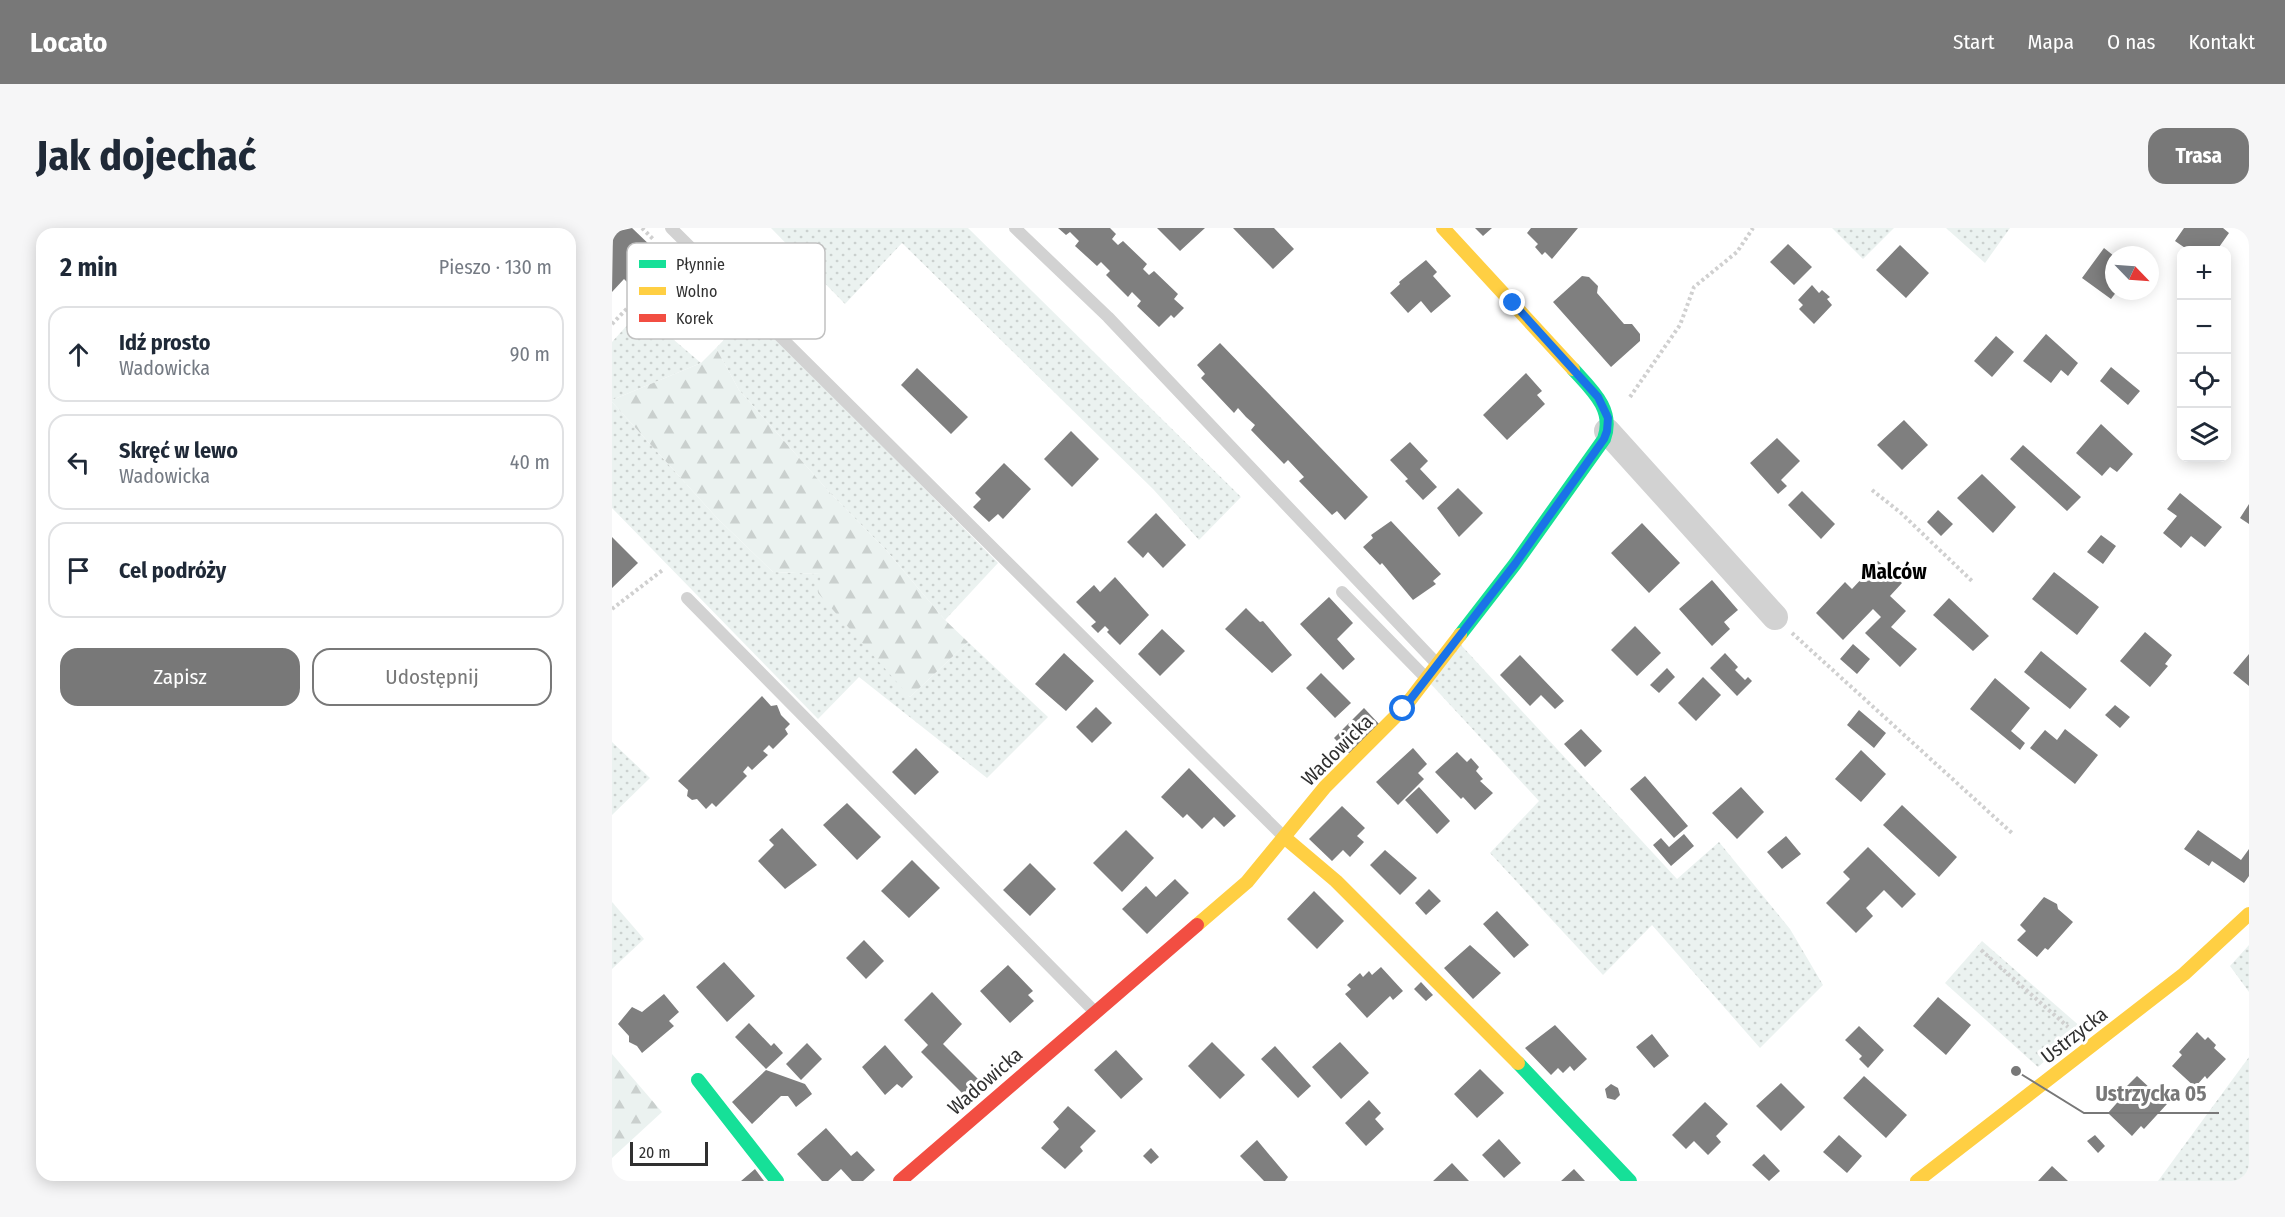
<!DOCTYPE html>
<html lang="pl">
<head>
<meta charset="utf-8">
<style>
  body { margin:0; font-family:"Fira Sans Condensed",sans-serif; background:#f6f6f7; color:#1f2937 }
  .controls { position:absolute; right:18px; top:18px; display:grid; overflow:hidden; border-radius:12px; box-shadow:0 3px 15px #0003 }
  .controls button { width:54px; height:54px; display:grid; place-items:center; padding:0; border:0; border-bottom:2px solid #e0e1e3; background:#fff; color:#1f2937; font:30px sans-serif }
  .compass { position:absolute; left:1493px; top:18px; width:54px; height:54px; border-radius:50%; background:#fff; box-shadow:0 3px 15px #0003; rotate:115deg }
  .scale { position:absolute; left:18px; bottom:15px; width:78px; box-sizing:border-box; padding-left:6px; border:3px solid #303030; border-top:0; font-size:16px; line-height:21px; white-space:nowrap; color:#303030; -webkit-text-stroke:4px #fff; paint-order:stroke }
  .stop { position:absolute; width:18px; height:18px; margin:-14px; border:4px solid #1a73e8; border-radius:50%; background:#fff }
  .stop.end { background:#1a73e8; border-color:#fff; box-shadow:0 2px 6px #0008 }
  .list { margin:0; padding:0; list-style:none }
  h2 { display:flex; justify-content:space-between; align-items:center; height:78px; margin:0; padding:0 24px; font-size:26px }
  h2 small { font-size:20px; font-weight:400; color:#747a83 }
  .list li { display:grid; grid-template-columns:39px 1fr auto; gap:18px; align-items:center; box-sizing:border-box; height:96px; margin:0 12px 12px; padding:0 12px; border:2px solid #e0e1e3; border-radius:18px }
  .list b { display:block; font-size:22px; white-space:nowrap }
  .list p { margin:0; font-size:20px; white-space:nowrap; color:#747a83 }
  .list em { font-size:20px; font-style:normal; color:#747a83 }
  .actions { display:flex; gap:12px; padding:18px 24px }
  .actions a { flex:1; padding:14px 0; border:2px solid #787878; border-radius:18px; text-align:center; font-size:21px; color:#787878 }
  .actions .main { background:#787878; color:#fff }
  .icon { flex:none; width:33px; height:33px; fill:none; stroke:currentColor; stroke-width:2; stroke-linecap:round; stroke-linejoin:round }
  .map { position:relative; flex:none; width:1637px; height:953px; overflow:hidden; border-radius:18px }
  header { display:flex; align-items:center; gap:36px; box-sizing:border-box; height:84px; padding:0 30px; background:#787878; color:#fff }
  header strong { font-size:28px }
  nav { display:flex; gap:33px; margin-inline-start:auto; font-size:21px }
  .intro { display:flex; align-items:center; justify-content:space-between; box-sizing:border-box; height:144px; padding:0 36px }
  h1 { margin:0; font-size:42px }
  .button { padding:15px 27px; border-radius:18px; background:#787878; color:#fff; font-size:21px; font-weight:700 }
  main { display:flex; gap:36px; padding:0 36px }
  aside { flex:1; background:#fff; border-radius:18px; box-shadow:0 3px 15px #0003 }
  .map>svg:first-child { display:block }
</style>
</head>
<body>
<header>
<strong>Locato</strong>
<nav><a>Start</a><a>Mapa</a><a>O nas</a><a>Kontakt</a></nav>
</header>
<div class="intro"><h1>Jak dojechać</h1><a class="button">Trasa</a></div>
<main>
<aside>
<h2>2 min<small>Pieszo · 130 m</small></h2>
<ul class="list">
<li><svg class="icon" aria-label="ahead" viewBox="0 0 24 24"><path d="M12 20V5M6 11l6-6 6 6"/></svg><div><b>Idź prosto</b><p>Wadowicka</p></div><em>90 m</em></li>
<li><svg class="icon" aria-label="left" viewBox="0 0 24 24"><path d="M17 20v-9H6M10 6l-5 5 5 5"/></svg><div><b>Skręć w lewo</b><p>Wadowicka</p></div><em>40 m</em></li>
<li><svg class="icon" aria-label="arrive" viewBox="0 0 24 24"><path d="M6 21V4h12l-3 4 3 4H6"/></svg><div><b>Cel podróży</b></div></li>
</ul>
<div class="actions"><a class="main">Zapisz</a><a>Udostępnij</a></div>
</aside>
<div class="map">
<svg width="1637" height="953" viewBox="0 0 1637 953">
  <defs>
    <pattern id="grass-dots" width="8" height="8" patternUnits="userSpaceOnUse" patternTransform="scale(1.5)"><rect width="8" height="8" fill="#ebf2f0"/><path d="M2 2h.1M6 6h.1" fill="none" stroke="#cad0ce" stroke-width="1.8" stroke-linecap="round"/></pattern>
    <pattern id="forest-firs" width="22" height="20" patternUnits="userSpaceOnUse" patternTransform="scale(1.5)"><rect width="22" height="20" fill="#ebf2f0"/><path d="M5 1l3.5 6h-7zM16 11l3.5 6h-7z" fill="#cad0ce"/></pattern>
  </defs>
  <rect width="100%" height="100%" fill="#fff"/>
  <path fill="url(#grass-dots)" d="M159,0H356L629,269L587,312L541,261L290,15L233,76Z
    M1220,0H1282L1251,31Z
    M1334,0H1398L1373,35Z
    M28,83L89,135L0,172V114Z
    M139,84L386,335L333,392L274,322L219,266L127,162L104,120Z
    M0,174L105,290L161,344L209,346L298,469L356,414L436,489L375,550L247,449L206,491L0,280Z
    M849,417L1065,651L1107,614L1178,701L1211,757L1148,820L1040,697L991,747L878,625L927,573L817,454Z
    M0,514L38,550L0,587Z
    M0,674L32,711L0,741Z
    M1370,713L1470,800L1426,839L1333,755Z
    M1637,717V764L1618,738Z
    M1637,829V953H1546Z"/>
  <path fill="url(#forest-firs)" d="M104,120L127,162L219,266L274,322L333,392L356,414L298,469L206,365L209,346L161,344L105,290L0,174V172L89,135Z
    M0,826L50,884L0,930Z"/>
  <path fill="#7f7f7f" d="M1,0L7,3L20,0L42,21L22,42L29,48L19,58L12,51L0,64Z
    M446,0H498L504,6L500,11L506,17L511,13L535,36L531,41L537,47L542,43L566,66L562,71L572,80L562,90L559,87L547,99L525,78L529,73L520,64L516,69L494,47L498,43L489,34L485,38L463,18L467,13L458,4L454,7Z
    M545,0H593L568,23Z
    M621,0H662L682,21L661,41Z
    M863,0H880L871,8Z
    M919,0H966L940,31L933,24L930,27L923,19L926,16L915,5Z
    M1572,0H1611L1617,5L1605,22H1576L1563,13Z
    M1176,16L1200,39L1182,57L1158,34Z
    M1288,17L1317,45L1294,70L1264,42Z
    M1492,20L1502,28V63H1505L1499,71L1470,50Z
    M814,32L825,44L821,48L839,68L819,85L809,73L796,85L778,65L788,56L787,54Z
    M970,48L977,49L986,58L985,65L1012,96H1020L1028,106V113L999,139L941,74Z
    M1200,57L1207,65L1210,62L1218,69L1215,71L1220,77L1202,96L1187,81L1191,77L1186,72Z
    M1434,106L1466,135L1456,148L1449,142L1439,155L1411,133Z
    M1384,108L1402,124L1380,149L1362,133Z
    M608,115L756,269L733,292L725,283L720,287L687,253L692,249L676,232L672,236L639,202L643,197L634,189L626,180L622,185L589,150L593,146L585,137Z
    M1499,139L1528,163L1516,177L1488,153Z
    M305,140L356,189L339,206L289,157Z
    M914,145L930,163L925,167L933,176L895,212L871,187Z
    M1292,192L1316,217L1290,242L1265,217Z
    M1489,196L1521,226L1505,244L1498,239L1490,248L1464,225Z
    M459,203L487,231L460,259L432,231Z
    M1165,210L1188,233L1169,252L1175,258L1166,266L1138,235Z
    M798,214L816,233L808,241L825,259L811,272L793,253L796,251L778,232Z
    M1411,217L1469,269L1455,283L1398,231Z
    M392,235L419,261L391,291L386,286L377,294L361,279L369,271L363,265Z
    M1370,246L1404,279L1381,305L1345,270Z
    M846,260L871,285L847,309L825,280Z
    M1190,263L1223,296L1209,311L1176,277Z
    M1568,265L1610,299L1593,319L1579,308L1569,320L1551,305L1565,288L1555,281Z
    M1637,276V296L1628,290Z
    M1326,282L1341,296L1329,308L1315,294Z
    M544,285L574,317L551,340L536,324L531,330L515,314Z
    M779,293L829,346L821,353L824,356L801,372L770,335L768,337L751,319L761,310L759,307Z
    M1030,295L1068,335L1037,365L999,325Z
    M1489,307L1504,318L1491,336L1475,324Z
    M0,309L26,335L0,360Z
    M1266,333L1290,355L1278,368L1294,383L1279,399L1305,421L1288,439L1253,405L1269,389L1261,381L1231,412L1204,385L1233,354L1240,361Z
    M1442,344L1487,379L1465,407L1420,371Z
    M503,349L537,387L508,417L495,404L497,402L493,398L486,405L479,398L484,394L464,374L482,357L488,364Z
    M1100,352L1126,382L1112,394L1118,401L1100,418L1067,381Z
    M717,369L741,395L725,411L743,431L731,442L688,396Z
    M1337,370L1377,408L1361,423L1321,387Z
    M634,380L648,394L651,393L680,427L660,445L613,401Z
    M1023,398L1049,425L1025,448L999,422Z
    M550,401L573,423L548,448L526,426Z
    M1533,404L1560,427L1553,436L1556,438L1538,459L1508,433Z
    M1241,416L1258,431L1245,446L1228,431Z
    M1429,423L1475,461L1458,481L1412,444Z
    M452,425L482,453L454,483L423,456Z
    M1113,425L1126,439L1123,442L1133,452L1136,449L1140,453L1125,468L1098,440Z
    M1637,426V458L1621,445Z
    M908,427L952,473L943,481L929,467L918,478L888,447Z
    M1055,440L1063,449L1047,465L1038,457Z
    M709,445L739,475L723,490L694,460Z
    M1091,449L1109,467L1084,493L1066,475Z
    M1383,450L1418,480L1399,503L1413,515L1408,522L1358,481Z
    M150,468L159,478L165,477L169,487L178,496L173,501L176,506L161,521L157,517L151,523L156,527L140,542L136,538L131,544L135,548L104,579L100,575L94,581L85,571L80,572L75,568L76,562L66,553Z
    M1503,477L1518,489L1508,500L1493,487Z
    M484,479L500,495L480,515L464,499Z
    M752,480L768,497L738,526L722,510Z
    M1247,482L1274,505L1262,520L1235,497Z
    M969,501L990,523L973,539L952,516Z
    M1453,501L1486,527L1463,556L1418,520L1433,502L1445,512Z
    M304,520L327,544L303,567L280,544Z
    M801,520L815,536L806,545L812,551L786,577L764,554Z
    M1249,522L1274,546L1249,574L1223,551Z
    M845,524L855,534L859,530L867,539L864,543L871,551L868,553L881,565L863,582L851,569L849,571L823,544Z
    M577,540L624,588L612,599L602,589L590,601L575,586L571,590L549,569Z
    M1033,548L1076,598L1062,610L1018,561Z
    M807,559L838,593L825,606L793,572Z
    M1129,559L1152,584L1125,611L1100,585Z
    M235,575L269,609L245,632L211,597Z
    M1290,577L1345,629L1327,649L1271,597Z
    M730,578L753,600L745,608L752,614L738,629L731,622L720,633L697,611Z
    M170,600L205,637L173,661L146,633L162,617L157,612Z
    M514,602L542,630L510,664L481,635Z
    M1586,602L1629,632L1637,621V648L1632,655L1600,633L1597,638L1572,621Z
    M1072,606L1082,618L1059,638L1041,617L1049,610L1057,619Z
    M1174,608L1189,626L1170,641L1155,624Z
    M1256,619L1304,666L1290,680L1272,662L1254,680L1261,688L1244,705L1214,675L1238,651L1231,644Z
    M773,622L805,650L788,667L758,637Z
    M300,632L328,660L297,690L269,663Z
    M418,635L444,661L418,688L391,662Z
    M563,651L577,665L535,706L510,681L534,658L544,669Z
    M817,661L829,673L814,687L803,675Z
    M702,663L732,693L705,721L675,691Z
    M1432,669L1445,676L1446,681L1461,694L1436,722L1433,720L1425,729L1405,712L1414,703L1408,697Z
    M885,683L917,717L902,730L871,696Z
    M252,712L272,733L254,751L234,730Z
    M858,717L889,745L861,771L832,740Z
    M112,734L143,768L115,794L84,759Z
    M396,737L421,763L416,767L422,773L398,795L368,763Z
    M769,739L791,763L781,772L778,768L755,790L733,766L739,761L735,757L748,745L751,749L757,743L760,747Z
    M809,754L821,767L814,773L802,761Z
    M320,764L350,796L331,816L371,856L356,871L309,824L316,817L292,792Z
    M52,766L67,784L57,793L62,798L30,825L25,818L17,814V808L6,796L20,779L30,784Z
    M1326,769L1359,797L1334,827L1301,798Z
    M137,795L159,818L162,815L171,825L154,841L123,809Z
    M943,797L975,831L962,843L958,838L951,845L946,840L939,847L913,820Z
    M1247,798L1272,822L1256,840L1247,831L1250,828L1233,812Z
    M1585,804L1593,812L1596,809L1604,817L1602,820L1614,831L1595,851L1593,848L1583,859L1560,838L1570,827L1567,824Z
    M1040,806L1057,828L1042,840L1024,819Z
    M600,814L633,847L608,871L576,838Z
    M728,814L757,845L729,871L700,839Z
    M195,815L210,831L189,852L174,836Z
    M273,817L301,849L290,860L285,856L273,867L250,839Z
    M663,818L699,858L686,870L649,831Z
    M504,822L531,851L509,871L482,842Z
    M868,841L892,865L865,890L842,866Z
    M154,842L193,856L200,866L184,879L176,868H169L140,896L120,874Z
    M1252,848L1295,887L1274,910L1231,870Z
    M1525,848L1555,876L1532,901L1529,898L1520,908L1496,885L1511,868L1508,865Z
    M1169,855L1193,879L1169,903L1144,878Z
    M999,856L1006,860L1008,867L1003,872L995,870L993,861Z
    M757,872L769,885L763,891L772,901L754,918L733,895Z
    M1093,874L1116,896L1104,908L1109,914L1096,927L1082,913L1074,921L1060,907Z
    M456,878L484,903L468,919L471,923L453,941L429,920L447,901L441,894Z
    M214,900L239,928L245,923L263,942L251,953H240L229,941L216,953H210L185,926Z
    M1227,907L1250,928L1235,945L1211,924Z
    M1483,907L1493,918L1486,925L1475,913Z
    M887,911L909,935L892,950L870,927Z
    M645,912L676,949L673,953H652L628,928Z
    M539,920L547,929L539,936L531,928Z
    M1152,926L1168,943L1157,953L1140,937Z
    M840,935L857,953H821Z
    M1440,938L1456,953H1426Z
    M143,941L152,953H129Z
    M962,941L973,953H949Z"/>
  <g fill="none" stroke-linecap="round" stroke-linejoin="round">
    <path stroke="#d0d0d0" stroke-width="4" stroke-dasharray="3 3" stroke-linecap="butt" d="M30,0L42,12
      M37,60L82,105L109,78L107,76
      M0,96L62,32
      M1018,169L1068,97L1082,59L1125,24L1141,0
      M1260,262L1289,285L1360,353
      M0,381L52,341
      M1180,405L1401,606
      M1369,722L1456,799"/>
    <path stroke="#d2d2d2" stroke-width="12" d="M59,0L671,608
      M403,0L496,89L825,436
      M730,364L814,450
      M75,370L482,783"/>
    <path stroke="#d2d2d2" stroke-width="26" d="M995,203L1163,389"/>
    <path stroke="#16e098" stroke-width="14" d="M848,407L903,336L992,211C1003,181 979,161 961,141
      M906,835L1018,953
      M86,852L165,953"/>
    <path stroke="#ffcf43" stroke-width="14" d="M831,0L961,141
      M672,609L724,653L906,835
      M585,697L635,654L713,559L791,481L848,407
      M1305,953L1572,746L1637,686"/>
    <path stroke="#f24e42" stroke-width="14" d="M288,953L585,697"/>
  </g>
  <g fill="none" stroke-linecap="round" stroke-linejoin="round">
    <path stroke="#1a73e8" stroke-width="8" d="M791,481L903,336L992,211L995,203L996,190L986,169L901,75"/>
  </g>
  <g text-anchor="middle" stroke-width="6" stroke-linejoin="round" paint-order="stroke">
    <g font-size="20" fill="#303030" stroke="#fff">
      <text transform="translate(725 522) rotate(-45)" y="7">Wadowicka</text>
      <text transform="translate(1462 807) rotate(-38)" y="7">Ustrzycka</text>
      <text transform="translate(373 853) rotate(-41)" y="7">Wadowicka</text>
    </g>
    <g font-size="21" font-weight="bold" fill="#000" stroke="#fff">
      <text x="1282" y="351">Malców</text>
    </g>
  </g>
  <rect x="15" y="15" width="198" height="96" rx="9" fill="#fff" stroke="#c1c1c1" stroke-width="1.5"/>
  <rect x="27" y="32" width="27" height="8" fill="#16e098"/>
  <rect x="27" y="59" width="27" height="8" fill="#ffcf43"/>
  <rect x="27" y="86" width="27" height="8" fill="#f24e42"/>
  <g font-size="16" fill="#303030">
    <text x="64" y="42">Płynnie</text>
    <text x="64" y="69">Wolno</text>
    <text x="64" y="96">Korek</text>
  </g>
  <path fill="none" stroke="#787878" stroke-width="2" d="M1404 843L1472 885H1607"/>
  <circle fill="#787878" stroke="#fff" stroke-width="2" cx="1404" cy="843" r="6"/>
  <g font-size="21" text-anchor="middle" font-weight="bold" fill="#787878" stroke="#fff" stroke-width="6" stroke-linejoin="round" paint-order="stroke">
    <text x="1539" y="873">Ustrzycka 05</text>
  </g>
</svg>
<div class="controls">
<button>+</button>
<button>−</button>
<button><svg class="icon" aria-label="locate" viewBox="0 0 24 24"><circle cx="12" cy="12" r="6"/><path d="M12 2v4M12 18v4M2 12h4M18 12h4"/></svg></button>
<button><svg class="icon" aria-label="layers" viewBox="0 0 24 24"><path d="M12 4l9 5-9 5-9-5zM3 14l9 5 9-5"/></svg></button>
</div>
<svg class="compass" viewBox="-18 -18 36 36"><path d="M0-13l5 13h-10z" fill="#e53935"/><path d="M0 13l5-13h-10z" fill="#747a83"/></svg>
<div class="scale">20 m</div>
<div class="stop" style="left:791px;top:481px"></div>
<div class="stop end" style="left:901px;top:75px"></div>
</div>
</main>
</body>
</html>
